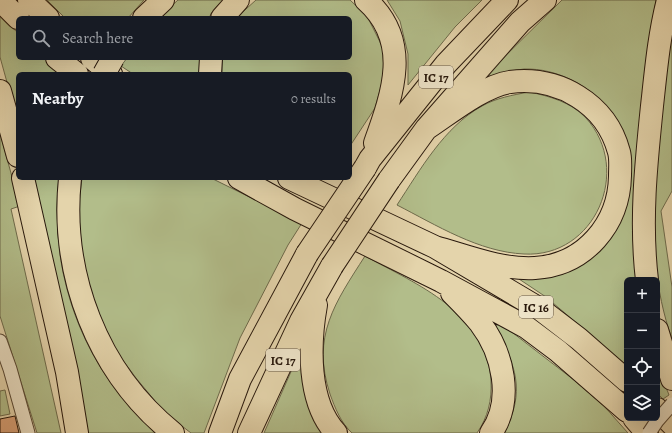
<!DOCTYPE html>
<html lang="en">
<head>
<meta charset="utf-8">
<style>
  body { margin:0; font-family:Alegreya,serif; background:#242831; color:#f1f3f6 }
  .controls { position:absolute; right:12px; bottom:12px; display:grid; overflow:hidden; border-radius:6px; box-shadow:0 4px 16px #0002 }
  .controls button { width:36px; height:36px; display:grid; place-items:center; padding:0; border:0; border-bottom:1px solid #363941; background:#171b24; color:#f1f3f6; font:20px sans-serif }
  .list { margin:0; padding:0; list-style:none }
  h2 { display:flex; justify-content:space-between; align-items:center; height:52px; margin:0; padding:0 16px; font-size:17px }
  h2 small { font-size:13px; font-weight:400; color:#9ea1a6 }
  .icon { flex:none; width:22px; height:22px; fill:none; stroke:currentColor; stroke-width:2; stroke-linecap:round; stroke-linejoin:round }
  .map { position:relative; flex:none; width:672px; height:433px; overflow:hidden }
  .search { position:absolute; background:#171b24; box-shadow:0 4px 16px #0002; left:16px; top:16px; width:336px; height:44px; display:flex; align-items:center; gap:10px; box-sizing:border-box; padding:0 14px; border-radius:6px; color:#9ea1a6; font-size:15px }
  .panel { position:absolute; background:#171b24; box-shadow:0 4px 16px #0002; left:16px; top:72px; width:336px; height:108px; border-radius:6px }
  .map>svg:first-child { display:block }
</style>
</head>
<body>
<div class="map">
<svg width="672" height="433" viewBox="0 0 672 433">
  <rect width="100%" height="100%" fill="#e4d4ab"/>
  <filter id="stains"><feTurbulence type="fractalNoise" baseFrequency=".005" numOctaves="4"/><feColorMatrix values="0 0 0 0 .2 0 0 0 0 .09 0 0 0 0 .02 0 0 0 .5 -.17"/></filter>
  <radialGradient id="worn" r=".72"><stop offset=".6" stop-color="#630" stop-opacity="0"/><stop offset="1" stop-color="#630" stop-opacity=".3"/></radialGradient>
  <path fill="#b2bd8a" stroke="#6d6a4b" d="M47,0H144L128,18H65Z
    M178,0H223L212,12L209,18H158Z
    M256,0H350L367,16L383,48L384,76L375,108L350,146V74H222V58H350V18H236Z
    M387,0H482L455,27L408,85V54L400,21Z
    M562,0H656L645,69L635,176L637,280H627V366L546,297L519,279L545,276L608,241L611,112C591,86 557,68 524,69C513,70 501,74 490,76L487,74Z
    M0,16L18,33V58H44L61,74H18V122L0,57Z
    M672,28V191L661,211L672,287V339C637,241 660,128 672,28Z
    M127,58H202L201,74H133L121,66Z
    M529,92C549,96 571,102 586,118C633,170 595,258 524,254C479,252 436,225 397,205C420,170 444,127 482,106C496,98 513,95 529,92Z
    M0,133L20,206L11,209L61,433H37L0,316Z
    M32,178H59C50,250 70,329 114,387C127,404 143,419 158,433H86Z
    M82,178H211L302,223L288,245L240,338L204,433H191L165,413L136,378L113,347L103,328L86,280L77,220Z
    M365,256C418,285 486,312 491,381C492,400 488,417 477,433H352C341,423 335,408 330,394C311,336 335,303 365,256Z
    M500,323L574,380L604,406L628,433H504C526,391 516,366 495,327Z
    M297,358L300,359L303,380L326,433H264Z
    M657,364L669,395L663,399L657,393Z
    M5,390L10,414L0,416V391Z"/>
  <path fill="#daa379" stroke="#28180c" d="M15,416L19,433H0V419Z"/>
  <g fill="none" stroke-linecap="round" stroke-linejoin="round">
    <defs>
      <path id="street" d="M0,341L10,369L28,433"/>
      <path id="highway" d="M0,0L18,18
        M29,0L48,18
        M366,0C412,41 393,93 375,143
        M144,18L163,0
        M222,18L238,0
        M57,58L77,74
        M92,58L111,74
        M210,74L211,58
        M0,91L18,156
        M426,129C449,114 483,86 510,82C558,76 606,103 619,152C621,159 620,168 620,176C619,224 585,265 535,268C501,270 467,256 435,247
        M365,168L370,159L446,64L507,0
        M23,178L67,372L77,433
        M70,178C60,274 97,372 173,433
        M239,178L295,209L441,281L526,327L558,351L627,411
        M289,178L435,247L540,309L579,339L627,381
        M389,180L426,129L520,22L545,0
        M647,280C640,222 646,164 652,106C656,70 659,35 668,0
        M452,293C462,303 471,312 480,323C503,353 514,400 491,433
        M316,305C309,344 307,402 336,433
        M657,330L672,379
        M657,409L672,424
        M634,418L647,433
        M220,433L240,379L307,254
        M249,433L301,321L332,266"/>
    </defs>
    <use href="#street" stroke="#574734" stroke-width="15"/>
    <use href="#highway" stroke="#28180c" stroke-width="24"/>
    <use href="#street" stroke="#ede3c8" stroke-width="13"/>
    <use href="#highway" stroke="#e4d4ab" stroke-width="22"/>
    <defs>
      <path id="street-bridge" d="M649,433L657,421L672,404"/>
      <path id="highway-bridge" d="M104,74L113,58
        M307,254L365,168
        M332,266L389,180"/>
    </defs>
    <use href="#street-bridge" stroke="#574734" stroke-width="15" stroke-linecap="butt"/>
    <use href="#highway-bridge" stroke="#28180c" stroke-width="24" stroke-linecap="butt"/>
    <use href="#street-bridge" stroke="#ede3c8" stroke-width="13"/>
    <use href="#highway-bridge" stroke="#e4d4ab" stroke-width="22"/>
  </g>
  <g text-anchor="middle" stroke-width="3" stroke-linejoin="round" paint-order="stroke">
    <g fill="#ede3c8" stroke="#635544" stroke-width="1">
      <rect x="419" y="66" width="34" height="22" rx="3"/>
      <rect x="519" y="296" width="34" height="22" rx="3"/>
      <rect x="266" y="349" width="34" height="22" rx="3"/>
    </g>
    <g font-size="13" font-weight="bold" fill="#28180c">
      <text x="436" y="82">IC 17</text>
      <text x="536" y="312">IC 16</text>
      <text x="283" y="365">IC 17</text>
    </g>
  </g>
  <rect width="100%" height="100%" filter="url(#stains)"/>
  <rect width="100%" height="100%" fill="url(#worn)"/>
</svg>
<div class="controls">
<button>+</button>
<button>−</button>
<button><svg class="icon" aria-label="locate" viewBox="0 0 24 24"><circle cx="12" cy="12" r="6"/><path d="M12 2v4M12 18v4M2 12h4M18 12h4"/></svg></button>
<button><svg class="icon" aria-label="layers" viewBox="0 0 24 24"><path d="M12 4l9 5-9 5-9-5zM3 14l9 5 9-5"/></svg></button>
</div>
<div class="search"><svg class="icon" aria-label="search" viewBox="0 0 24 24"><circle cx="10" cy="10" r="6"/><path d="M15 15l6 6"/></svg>Search here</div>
<section class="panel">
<h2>Nearby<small>0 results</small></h2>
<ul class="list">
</ul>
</section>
</div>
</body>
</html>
